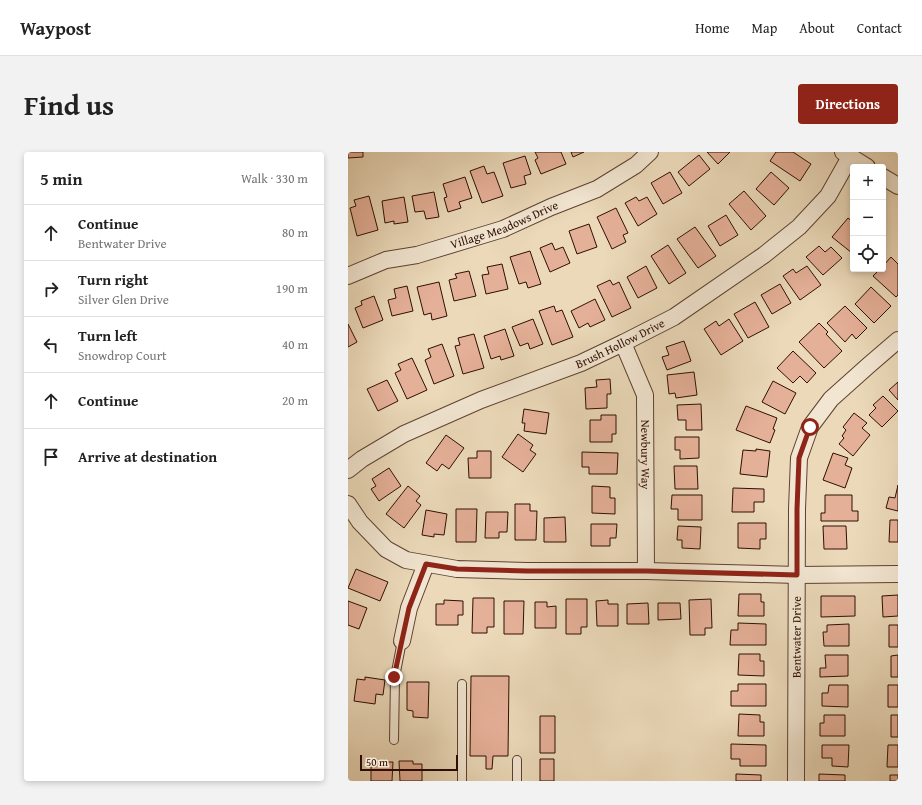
<!DOCTYPE html>
<html lang="en">
<head>
<meta charset="utf-8">
<style>
  body { margin:0; font-family:"Gentium Book Plus",serif; background:#f2f2f2; color:#222 }
  .controls { position:absolute; right:12px; top:12px; display:grid; overflow:hidden; border-radius:4px; box-shadow:0 2px 6px #0003 }
  .controls button { width:36px; height:36px; display:grid; place-items:center; padding:0; border:0; border-bottom:1px solid #e0e0e0; background:#fff; color:#222; font:20px sans-serif }
  .scale { position:absolute; left:12px; bottom:10px; width:98px; box-sizing:border-box; padding-left:4px; border:2px solid #2f0f02; border-top:0; font-size:11px; line-height:14px; white-space:nowrap; color:#2f0f02; -webkit-text-stroke:3px #f2e6d2; paint-order:stroke }
  .stop { position:absolute; width:12px; height:12px; margin:-9px; border:3px solid #8f2418; border-radius:50%; background:#fff }
  .stop.end { background:#8f2418; border-color:#fff; box-shadow:0 1px 4px #0008 }
  .list { margin:0; padding:0; list-style:none }
  h2 { display:flex; justify-content:space-between; align-items:center; height:52px; margin:0; padding:0 16px; font-size:17px }
  h2 small { font-size:13px; font-weight:400; color:#767676 }
  .list li { display:grid; grid-template-columns:26px 1fr auto; gap:12px; align-items:center; box-sizing:border-box; height:56px; padding:0 16px; border-top:1px solid #e0e0e0 }
  .list b { display:block; font-size:15px; white-space:nowrap }
  .list p { margin:0; font-size:13px; white-space:nowrap; color:#767676 }
  .list em { font-size:13px; font-style:normal; color:#767676 }
  .icon { flex:none; width:22px; height:22px; fill:none; stroke:currentColor; stroke-width:2; stroke-linecap:round; stroke-linejoin:round }
  .map { position:relative; flex:none; width:550px; height:629px; overflow:hidden; border-radius:4px }
  header { display:flex; align-items:center; gap:24px; box-sizing:border-box; height:56px; padding:0 20px; background:#fff; border-bottom:1px solid #e0e0e0 }
  header strong { font-size:19px }
  nav { display:flex; gap:22px; margin-inline-start:auto; font-size:14px }
  .intro { display:flex; align-items:center; justify-content:space-between; box-sizing:border-box; height:96px; padding:0 24px }
  h1 { margin:0; font-size:28px }
  .button { padding:10px 18px; border-radius:4px; background:#8f2418; color:#fff; font-size:14px; font-weight:700 }
  main { display:flex; gap:24px; padding:0 24px }
  aside { flex:1; background:#fff; border-radius:4px; box-shadow:0 2px 6px #0003 }
  .map>svg:first-child { display:block }
</style>
</head>
<body>
<header>
<strong>Waypost</strong>
<nav><a>Home</a><a>Map</a><a>About</a><a>Contact</a></nav>
</header>
<div class="intro"><h1>Find us</h1><a class="button">Directions</a></div>
<main>
<aside>
<h2>5 min<small>Walk · 330 m</small></h2>
<ul class="list">
<li><svg class="icon" aria-label="ahead" viewBox="0 0 24 24"><path d="M12 20V5M6 11l6-6 6 6"/></svg><div><b>Continue</b><p>Bentwater Drive</p></div><em>80 m</em></li>
<li><svg class="icon" aria-label="right" viewBox="0 0 24 24"><path d="M7 20v-9h11M14 6l5 5-5 5"/></svg><div><b>Turn right</b><p>Silver Glen Drive</p></div><em>190 m</em></li>
<li><svg class="icon" aria-label="left" viewBox="0 0 24 24"><path d="M17 20v-9H6M10 6l-5 5 5 5"/></svg><div><b>Turn left</b><p>Snowdrop Court</p></div><em>40 m</em></li>
<li><svg class="icon" aria-label="ahead" viewBox="0 0 24 24"><path d="M12 20V5M6 11l6-6 6 6"/></svg><div><b>Continue</b></div><em>20 m</em></li>
<li><svg class="icon" aria-label="arrive" viewBox="0 0 24 24"><path d="M6 21V4h12l-3 4 3 4H6"/></svg><div><b>Arrive at destination</b></div></li>
</ul>
</aside>
<div class="map">
<svg width="550" height="629" viewBox="0 0 550 629">
  <rect width="100%" height="100%" fill="#ebd9b9"/>
  <filter id="stains"><feTurbulence type="fractalNoise" baseFrequency=".005" numOctaves="4"/><feColorMatrix values="0 0 0 0 .2 0 0 0 0 .09 0 0 0 0 .02 0 0 0 .5 -.17"/></filter>
  <radialGradient id="worn" r=".72"><stop offset=".6" stop-color="#630" stop-opacity="0"/><stop offset="1" stop-color="#630" stop-opacity=".3"/></radialGradient>
  <path fill="#e5b098" stroke="#2f0f02" d="M0,0H15V5L0,6Z
    M187,0H213L218,12L193,22L187,8L190,6Z
    M223,0H236L225,5Z
    M359,0H382L370,12Z
    M428,0H445L463,12L452,29L422,9Z
    M351,3L362,17L341,34L330,20Z
    M177,4L183,22L176,24L178,32L163,36L155,11Z
    M136,14L139,22L146,20L155,44L134,51L122,19Z
    M322,20L334,41L315,52L303,31Z
    M423,20L441,36L426,53L408,37Z
    M117,25L124,46L111,50L113,56L100,60L96,46L99,45L95,32Z
    M396,39L418,64L403,78L381,52Z
    M86,40L91,65L78,67L76,59L67,60L64,44Z
    M21,44L30,78L9,84L2,56L8,54L6,48Z
    M56,45L60,70L46,72V69L37,71L34,49Z
    M288,45L291,49L299,45L309,62L290,74L277,51Z
    M268,56L280,81L275,83L278,90L264,97L249,65Z
    M378,63L390,83L372,94L360,74Z
    M500,66L505,70L504,101L484,85Z
    M241,72L249,95L229,102L221,79Z
    M347,75L368,104L350,116L329,87Z
    M204,91L207,98L215,95L222,111L202,120L192,96Z
    M320,93L338,121L321,132L303,104Z
    M471,94L477,100L483,95L494,106L475,123L458,105Z
    M182,99L193,132L180,136L178,130L171,132L162,105Z
    M543,105L550,112V143L548,145L525,124L532,117H535V114Z
    M154,112L160,137L138,142L134,123L141,122L139,115Z
    M298,114L309,136L290,146L279,125Z
    M459,114L473,133L452,148L435,124L445,117L448,121Z
    M121,119L128,144L106,149L101,128L109,126L107,122Z
    M262,128L265,133L271,130L283,156L264,165L249,134Z
    M91,130L99,164L84,168L83,161L76,163L69,135Z
    M432,132L443,151L424,162L413,143Z
    M59,134L65,159L44,164L40,148L48,146L46,137Z
    M523,135L543,154L526,171L507,152Z
    M26,144L35,168L15,176L7,156L14,153L13,149Z
    M247,147L257,168L242,175L240,171L231,176L223,159Z
    M407,150L421,175L400,186L386,162Z
    M206,154L208,160L214,158L225,185L204,193L191,159Z
    M497,154L519,176L508,187L504,182L497,190L479,171Z
    M185,167L195,192L182,197L180,191L172,194L164,175Z
    M381,167L395,189L373,203L356,177L368,169L371,174Z
    M471,171L480,180L478,182L494,199L476,216L451,190Z
    M0,172L9,190L0,195Z
    M157,177L166,204L153,208L152,204L143,207L136,184Z
    M126,182L136,216L115,222L107,194L112,193L110,186Z
    M336,189L343,209L319,218L314,205L321,203L318,195Z
    M94,192L106,224L86,232L77,208L83,205L80,197Z
    M445,199L468,221L459,231L452,224L445,231L429,216Z
    M64,206L79,238L59,247L47,221L53,218L50,212Z
    M346,220L349,243L328,246L327,241L321,242L319,223Z
    M262,227L263,242H259V256L238,257L237,236L249,235L248,228Z
    M39,228L50,249L30,259L19,237Z
    M425,229L448,241L437,262L414,250Z
    M550,230V248L541,238Z
    M535,244L550,259L534,275L521,263L528,256L525,253Z
    M353,252L354,278H338V268H330L329,253Z
    M398,254L429,266L425,277L427,278L422,291L388,278Z
    M176,257L201,261L198,282L176,279L177,271H174Z
    M506,261L519,271L514,276L522,283L505,304L491,292L496,286L494,284L498,278L495,275Z
    M253,263H268V282H264V290H242V268H253Z
    M170,282L185,293L182,298L188,302L175,320L154,305Z
    M98,283L116,296L101,317L94,312L89,319L78,311Z
    M327,285H351V306L332,307V298H327Z
    M408,297L422,299L419,325L392,322L395,298L408,299Z
    M129,299H143V326H121L120,306H129Z
    M234,300L270,301L269,322H241V315H234Z
    M485,301L500,306L497,313L504,316L497,336L475,328Z
    M326,314H349L350,337H327Z
    M41,316L53,334L31,349L23,337L28,334L24,327Z
    M550,333V359L538,356L541,345L547,346Z
    M60,334L72,344L68,349L73,353L56,376L38,362Z
    M244,334L262,335V346H267V362L244,361Z
    M385,336L416,337V350H406V360H384Z
    M324,343H354V368H330V357H323Z
    M477,343H504V359H510V369H473V361H477Z
    M167,352H182V359H189L188,388H167Z
    M108,357H129L128,390H108Z
    M78,358L99,362L96,383L86,382V385L74,383Z
    M138,360H160L159,380H151V386H137Z
    M217,365L218,390H196V366Z
    M542,368H550V390H541Z
    M390,371H418V387H412V397L390,396Z
    M243,372H269L268,386H262V394H243Z
    M330,374L353,375L352,397L334,396V388H329Z
    M475,374H498L499,397H476Z
    M8,417L40,430L32,449L0,436Z
    M391,442H413V450H416V464H390Z
    M550,443V464L535,465L534,444Z
    M473,444H507V464L473,465Z
    M125,446H146V475H139V481H124Z
    M218,447H239V475H233V482H218Z
    M363,447L364,476H357V483H342L341,448Z
    M96,448L115,449V463H110V473H88V452H96Z
    M260,448V452H270V474H249L248,449Z
    M0,449L19,456L11,477L0,473Z
    M156,449H176L175,482H156Z
    M187,450H199V455L208,454V476H187Z
    M300,451L301,472H279V452Z
    M310,451H332L333,467L310,468Z
    M390,471L418,472V493H382L383,478H390Z
    M501,472V494H476L475,480H479V473Z
    M541,473H550V495H541Z
    M391,502H412V509H416V524L390,523Z
    M477,503H500V524L472,525V516H478Z
    M550,503V525H543V504Z
    M123,524H161L160,604H145L144,617H138V604H122Z
    M17,525L37,528L35,543L28,542L27,552L6,549L9,527L17,528Z
    M59,530H81L80,566L65,565V559L59,558Z
    M390,532H418V554H383V539H390Z
    M481,533H500V555L474,554V541H480Z
    M540,533H550V555H540Z
    M391,562L412,563V570H416V584H390Z
    M476,563H497V584H472V571H476Z
    M543,563H550V585H543Z
    M192,564H207V601H192Z
    M383,592L418,593V614H392V607H383Z
    M474,593H501L500,615L484,614V606H474Z
    M540,593H550V615H539Z
    M192,607H206V629H192Z
    M51,609H65V612H74V629H52Z
    M23,610H45L44,629H23Z
    M388,622L413,623V629H388Z
    M471,622L497,623V629H471Z
    M542,623H550V629H542Z"/>
  <g fill="none" stroke-linecap="round" stroke-linejoin="round">
    <defs>
      <path id="lane" d="M46,588L47,525L54,489
        M114,629V532
        M169,629V608"/>
      <g id="street">
        <path d="M495,0L519,15"/>
        <path d="M535,25L550,34"/>
        <path id="s1" d="M0,124L38,108L69,103L155,77L203,55L249,37L288,13L302,0"/>
        <path id="s2" d="M275,191L297,243L298,419"/>
        <path id="s3" d="M0,318L14,307L56,282L133,248L233,211L275,191L326,165L416,103L451,75L480,44L502,5"/>
        <path d="M0,352L12,370L38,397L58,408L109,417L179,419H298L449,423L550,422"/>
        <path d="M54,489L61,456L78,412"/>
        <path id="s4" d="M448,629L449,357L451,306L462,275L483,247L521,213L550,188"/>
      </g>
    </defs>
    <use href="#lane" stroke="#5e4230" stroke-width="10"/>
    <use href="#street" stroke="#5e4230" stroke-width="18"/>
    <use href="#lane" stroke="#f2e6d2" stroke-width="8"/>
    <use href="#street" stroke="#f2e6d2" stroke-width="16"/>
  </g>
  <g fill="none" stroke-linecap="round" stroke-linejoin="round">
    <path stroke="#8f2418" stroke-width="5" d="M46,525L61,456L78,412L109,417L179,419H298L449,423V357L451,306L462,275"/>
  </g>
  <g text-anchor="middle" stroke-width="3" stroke-linejoin="round" paint-order="stroke">
    <g font-size="12" fill="#2f0f02" stroke="#f2e6d2">
      <text dy="4" stroke="none"><textPath href="#s1" startOffset="165">Village Meadows Drive</textPath></text>
      <text dy="4" stroke="none"><textPath href="#s3" startOffset="301">Brush Hollow Drive</textPath></text>
      <text dy="4" stroke="none"><textPath href="#s2" startOffset="116">Newbury Way</textPath></text>
      <text dy="4" stroke="none"><textPath href="#s4" startOffset="144">Bentwater Drive</textPath></text>
    </g>
  </g>
  <rect width="100%" height="100%" filter="url(#stains)"/>
  <rect width="100%" height="100%" fill="url(#worn)"/>
</svg>
<div class="controls">
<button>+</button>
<button>−</button>
<button><svg class="icon" aria-label="locate" viewBox="0 0 24 24"><circle cx="12" cy="12" r="6"/><path d="M12 2v4M12 18v4M2 12h4M18 12h4"/></svg></button>
</div>
<div class="scale">50 m</div>
<div class="stop" style="left:462px;top:275px"></div>
<div class="stop end" style="left:46px;top:525px"></div>
</div>
</main>
</body>
</html>
